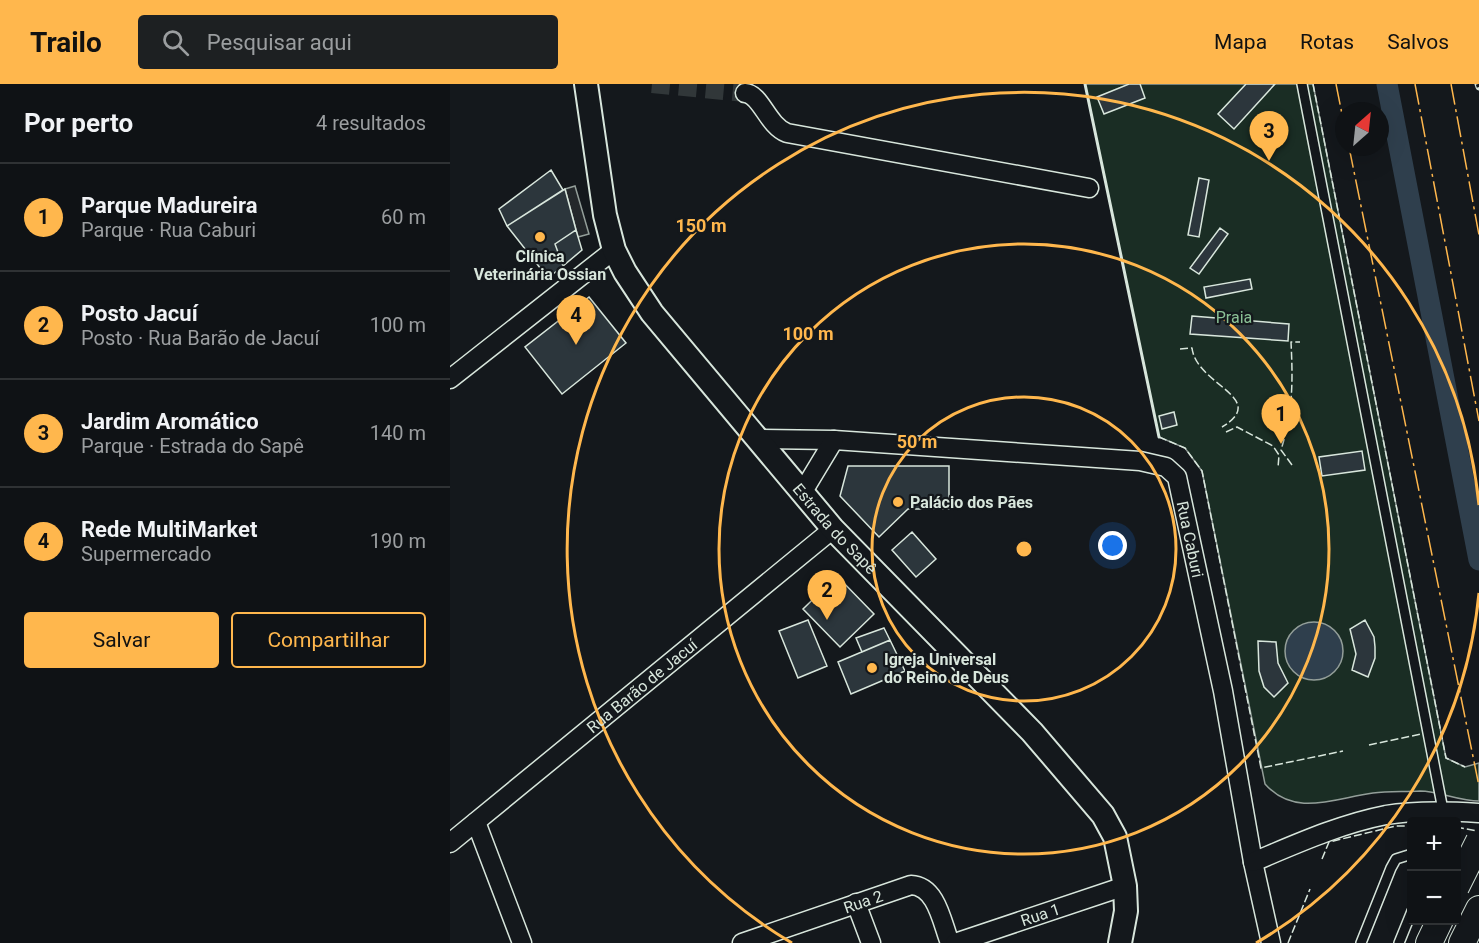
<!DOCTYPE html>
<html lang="pt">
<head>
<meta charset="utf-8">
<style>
  body { margin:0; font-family:Roboto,sans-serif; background:#1d2022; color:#f1f3f6 }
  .controls { position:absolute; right:18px; bottom:18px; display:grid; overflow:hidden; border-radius:6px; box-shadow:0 6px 24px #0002 }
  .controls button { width:54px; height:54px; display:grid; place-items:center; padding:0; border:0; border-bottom:2px solid #2f3234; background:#0f1215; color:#f1f3f6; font:30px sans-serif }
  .compass { position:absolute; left:885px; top:18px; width:54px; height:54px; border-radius:50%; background:#0f1215; box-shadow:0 6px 24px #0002; rotate:27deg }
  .you { position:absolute; left:663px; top:462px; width:21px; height:21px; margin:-15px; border:4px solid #fff; border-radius:50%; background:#1a73e8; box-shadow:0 0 0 9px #1a73e833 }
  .badge { display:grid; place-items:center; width:39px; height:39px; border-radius:50%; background:#ffb74d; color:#111; font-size:20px; font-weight:700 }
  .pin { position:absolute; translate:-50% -50px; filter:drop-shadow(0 2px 3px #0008) }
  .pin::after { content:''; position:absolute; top:32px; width:21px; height:18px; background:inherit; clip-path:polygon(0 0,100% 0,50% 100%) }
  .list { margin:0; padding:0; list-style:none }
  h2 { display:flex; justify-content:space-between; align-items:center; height:78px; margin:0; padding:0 24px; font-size:26px }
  h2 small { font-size:20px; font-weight:400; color:#9b9ea0 }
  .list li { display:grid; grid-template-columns:39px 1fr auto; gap:18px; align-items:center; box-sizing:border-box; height:108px; padding:0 24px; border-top:2px solid #2f3234 }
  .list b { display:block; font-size:22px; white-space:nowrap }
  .list p { margin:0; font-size:20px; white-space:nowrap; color:#9b9ea0 }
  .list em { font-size:20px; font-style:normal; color:#9b9ea0 }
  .actions { display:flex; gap:12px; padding:18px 24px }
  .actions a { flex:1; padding:14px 0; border:2px solid #ffb74d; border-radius:6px; text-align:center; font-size:21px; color:#ffb74d }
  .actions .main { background:#ffb74d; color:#111 }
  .icon { flex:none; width:33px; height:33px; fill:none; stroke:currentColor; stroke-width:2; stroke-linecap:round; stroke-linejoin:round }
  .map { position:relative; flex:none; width:1029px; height:859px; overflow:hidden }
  header { display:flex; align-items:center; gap:36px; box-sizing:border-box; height:84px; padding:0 30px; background:#ffb74d; color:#111 }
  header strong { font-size:28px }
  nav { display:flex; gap:33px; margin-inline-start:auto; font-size:21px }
  .search { width:420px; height:54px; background:#1d2022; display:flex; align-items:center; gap:15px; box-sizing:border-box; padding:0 21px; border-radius:6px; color:#9b9ea0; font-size:22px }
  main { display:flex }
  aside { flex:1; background:#0f1215 }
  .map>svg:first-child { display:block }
</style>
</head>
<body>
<header>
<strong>Trailo</strong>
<div class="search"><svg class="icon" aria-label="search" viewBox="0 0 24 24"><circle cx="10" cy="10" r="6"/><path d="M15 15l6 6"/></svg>Pesquisar aqui</div>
<nav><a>Mapa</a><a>Rotas</a><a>Salvos</a></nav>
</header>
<main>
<aside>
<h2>Por perto<small>4 resultados</small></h2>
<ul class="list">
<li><span class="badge">1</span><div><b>Parque Madureira</b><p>Parque · Rua Caburi</p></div><em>60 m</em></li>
<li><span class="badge">2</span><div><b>Posto Jacuí</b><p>Posto · Rua Barão de Jacuí</p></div><em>100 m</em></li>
<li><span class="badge">3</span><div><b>Jardim Aromático</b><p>Parque · Estrada do Sapê</p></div><em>140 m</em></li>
<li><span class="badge">4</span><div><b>Rede MultiMarket</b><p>Supermercado</p></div><em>190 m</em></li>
</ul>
<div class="actions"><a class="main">Salvar</a><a>Compartilhar</a></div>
</aside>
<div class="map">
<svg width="1029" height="859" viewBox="0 0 1029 859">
  <rect width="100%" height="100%" fill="#14181c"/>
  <path fill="#1a2d24" stroke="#939e99" stroke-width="1.5" d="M635,0H863L996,674L1015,683L1029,679V717C1009,717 989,707 970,707C955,708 938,707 923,709C885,714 845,734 815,700L752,387L735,364L709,353Z"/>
  <path fill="#24282b" stroke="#939e99" stroke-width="1.5" d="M125,102L139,150L128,153L115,105Z"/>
  <path fill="#2f3f4d" stroke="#939e99" stroke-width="1.5" d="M835 567a29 29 0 1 1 58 0a29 29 0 1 1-58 0Z"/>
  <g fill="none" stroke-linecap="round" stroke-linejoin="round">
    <path stroke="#2f3f4d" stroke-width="21" d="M937,0L1029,476"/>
  </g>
  <path fill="#2c363c" stroke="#d8e6dc" stroke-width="1.5" d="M679,0H690L695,14L654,30L647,13Z
    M796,0H825L784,45L768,30Z
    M101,86L113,106L57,142L49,125Z
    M749,94L759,96L749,153L738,151Z
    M115,105L126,146L105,160L113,182L98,194L57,142Z
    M770,144L778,150L749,190L740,184Z
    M126,146L132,166L113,182L105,160Z
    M800,195L802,205L756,214L754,203Z
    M139,213L176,259L112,310L75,263Z
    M742,232L839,240L838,257L740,250Z
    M724,328L727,341L712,345L709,332Z
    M912,367L915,386L872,392L869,373Z
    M398,382H499V425H458L429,453L390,412Z
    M462,448L486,475L466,493L442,466Z
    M387,492L424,530L390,563L353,525Z
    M358,536L377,582L348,594L329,547Z
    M915,536L924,553L925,563V574L918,593L902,586L906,570L900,545Z
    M434,544L440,556L412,568L406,554Z
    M440,556L455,587L401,610L388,578Z
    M808,557L826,558L828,579L838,599L824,613L814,603L809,587Z"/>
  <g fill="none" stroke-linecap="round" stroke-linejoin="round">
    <path stroke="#313739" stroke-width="18" stroke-dasharray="18 9" stroke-linecap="butt" d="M202,0L295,9"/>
    <defs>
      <path id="service" d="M852,0L993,726
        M911,859L941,784L946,775L962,770
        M949,859L962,827"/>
      <g id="minor">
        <path d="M295,9C311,10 317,41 337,49L639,104"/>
        <path d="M0,295L164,166"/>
        <path id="s1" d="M307,355L384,356L690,377L716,383L727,393L773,607L803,778L821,859"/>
        <path d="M352,409L384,356"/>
        <path d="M26,738L72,859"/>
        <path id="s2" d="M0,759L383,445"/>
        <path d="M803,778C846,760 890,740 936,731C966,726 998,727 1029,729"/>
        <path d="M406,819L421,859"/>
        <path id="s3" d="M292,859L461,801C487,802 492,839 500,859"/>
        <path id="s4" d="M505,859L675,802"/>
      </g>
      <g id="tertiary">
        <path id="s5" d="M136,0L155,131L164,166L175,188L202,229L383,445L582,648L653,731L665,753L675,802L676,827L670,859"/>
      </g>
      <path id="secondary" d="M979,859L990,836
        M1012,859L1029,825"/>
    </defs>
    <use href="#service" stroke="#d8e6dc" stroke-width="12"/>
    <use href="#minor" stroke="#d8e6dc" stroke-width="21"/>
    <use href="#tertiary" stroke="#d8e6dc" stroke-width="26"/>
    <use href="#secondary" stroke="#d8e6dc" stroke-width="28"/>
    <use href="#service" stroke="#14181c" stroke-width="9"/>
    <use href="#minor" stroke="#14181c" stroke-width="18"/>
    <use href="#tertiary" stroke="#14181c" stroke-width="22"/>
    <use href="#secondary" stroke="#14181c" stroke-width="26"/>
    <defs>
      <path id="rail" d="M1028,0L1029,3"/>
    </defs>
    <use href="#rail" stroke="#d8e6dc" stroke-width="7"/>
    <use href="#rail" stroke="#14181c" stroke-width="4.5" stroke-dasharray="14" stroke-linecap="butt"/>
    <defs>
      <path id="secondary-bridge" d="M1006,803L1029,757"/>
    </defs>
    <use href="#secondary-bridge" stroke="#d8e6dc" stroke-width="28" stroke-linecap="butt"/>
    <use href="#secondary-bridge" stroke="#14181c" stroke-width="26"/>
    <path stroke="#d8e6dc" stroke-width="1.5" stroke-dasharray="8 3" stroke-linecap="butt" d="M863,0L996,674L1015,683
      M730,265L742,264C746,301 820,314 772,343
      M776,348L787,343L823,362L829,371L828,384
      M709,353L735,364L752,387L811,684L893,667
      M842,381L831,366C843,327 843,298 841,258H850
      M919,661L971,650
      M1006,743L1027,747
      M872,775L879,758L946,742H962
      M838,859L860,805"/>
    <path stroke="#d8e6dc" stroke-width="3" d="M635,0L709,353"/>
    <path stroke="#ffb74d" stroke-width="1.5" stroke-dasharray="21 4.5 3 4.5" stroke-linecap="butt" d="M886,0L894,40
      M965,0L1029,337
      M1001,0L1029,151
      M899,63L1029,702"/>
  </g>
  <g fill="none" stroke="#ffb74d" stroke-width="3">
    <circle cx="574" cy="465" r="152"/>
    <circle cx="574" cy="465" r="305"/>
    <path d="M1029 509A457 457 0 0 1 806 859M342 859A457 457 0 1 1 1029 421"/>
  </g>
  <g fill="#ffb74d" stroke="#14181c" stroke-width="2">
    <circle cx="90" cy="153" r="6"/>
    <circle cx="448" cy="418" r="6"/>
    <circle cx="422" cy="584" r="6"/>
  </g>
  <g text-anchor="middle" stroke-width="4.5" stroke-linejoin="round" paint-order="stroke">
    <g font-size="16" font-weight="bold" fill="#d8e6dc" stroke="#14181c" text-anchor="start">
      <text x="90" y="178" text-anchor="middle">Clínica<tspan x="90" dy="18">Veterinária Ossian</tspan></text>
      <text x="460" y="424">Palácio dos Pães</text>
      <text x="434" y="581">Igreja Universal<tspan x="434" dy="18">do Reino de Deus</tspan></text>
    </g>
    <g font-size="16" fill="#8ac095" stroke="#14181c">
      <text x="784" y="239">Praia</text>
    </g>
    <g font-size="16" fill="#d8e6dc" stroke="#14181c">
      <text dy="6" stroke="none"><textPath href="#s5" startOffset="525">Estrada do Sapê</textPath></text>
      <text dy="6" stroke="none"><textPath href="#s1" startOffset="489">Rua Caburi</textPath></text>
      <text dy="6" stroke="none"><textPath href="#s2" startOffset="248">Rua Barão de Jacuí</textPath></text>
      <text dy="6" stroke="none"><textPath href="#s3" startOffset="128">Rua 2</textPath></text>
      <text dy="6" stroke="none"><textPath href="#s4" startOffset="90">Rua 1</textPath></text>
    </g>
  </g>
  <circle cx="574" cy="465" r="9" fill="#ffb74d" stroke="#14181c" stroke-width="3"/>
  <g font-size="18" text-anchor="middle" font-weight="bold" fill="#ffb74d" stroke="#14181c" stroke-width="4.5" stroke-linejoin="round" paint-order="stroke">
    <text x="251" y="148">150 m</text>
    <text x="358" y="256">100 m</text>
    <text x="467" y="364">50 m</text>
  </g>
</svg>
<div class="controls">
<button>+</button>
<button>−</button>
</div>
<svg class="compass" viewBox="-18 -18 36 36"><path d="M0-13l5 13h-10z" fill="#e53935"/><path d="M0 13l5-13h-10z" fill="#9b9ea0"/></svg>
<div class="you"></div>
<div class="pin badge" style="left:831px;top:360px">1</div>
<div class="pin badge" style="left:377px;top:536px">2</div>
<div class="pin badge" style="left:819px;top:77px">3</div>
<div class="pin badge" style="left:126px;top:261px">4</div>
</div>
</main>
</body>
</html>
